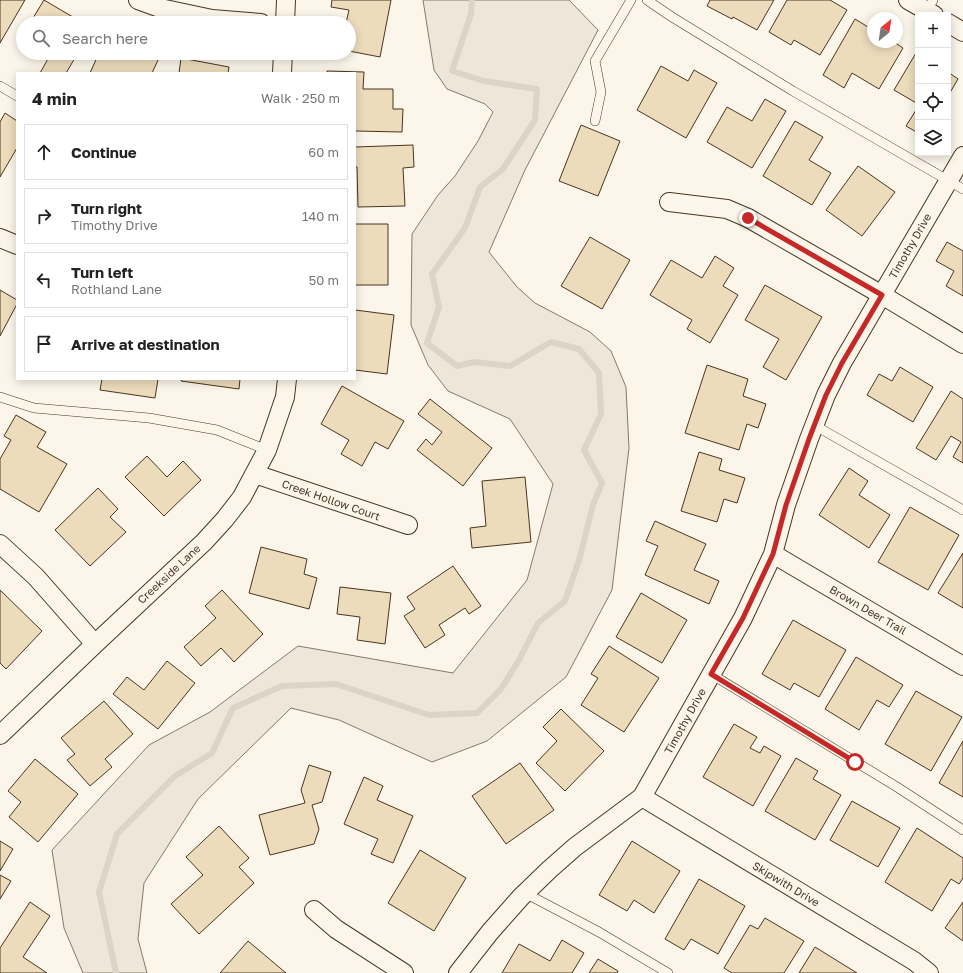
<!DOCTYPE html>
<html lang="en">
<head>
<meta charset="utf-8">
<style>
  body { margin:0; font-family:"Golos Text",sans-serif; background:#f2f2f2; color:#222 }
  .controls { position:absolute; right:12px; top:12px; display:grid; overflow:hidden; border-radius:0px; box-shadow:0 2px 10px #0003 }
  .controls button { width:36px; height:36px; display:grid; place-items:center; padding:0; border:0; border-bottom:1px solid #e0e0e0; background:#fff; color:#222; font:20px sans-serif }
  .compass { position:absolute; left:867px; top:12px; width:36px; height:36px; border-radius:50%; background:#fff; box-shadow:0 2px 10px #0003; rotate:30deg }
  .stop { position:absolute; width:12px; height:12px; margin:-9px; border:3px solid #c62828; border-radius:50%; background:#fff }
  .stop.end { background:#c62828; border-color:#fff; box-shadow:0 1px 4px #0008 }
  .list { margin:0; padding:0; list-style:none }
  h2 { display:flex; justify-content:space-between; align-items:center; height:52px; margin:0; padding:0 16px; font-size:17px }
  h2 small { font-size:13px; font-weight:400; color:#767676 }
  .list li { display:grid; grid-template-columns:26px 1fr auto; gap:12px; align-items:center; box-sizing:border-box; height:56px; margin:0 8px 8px; padding:0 8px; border:1px solid #e0e0e0; border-radius:0px }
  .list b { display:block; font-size:15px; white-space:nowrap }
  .list p { margin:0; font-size:13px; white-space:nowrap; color:#767676 }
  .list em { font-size:13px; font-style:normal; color:#767676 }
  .icon { flex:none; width:22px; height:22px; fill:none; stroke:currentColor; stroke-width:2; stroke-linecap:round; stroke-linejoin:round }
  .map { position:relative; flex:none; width:963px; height:973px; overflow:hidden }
  .search { position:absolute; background:#fff; box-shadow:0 2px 10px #0003; left:16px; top:16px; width:340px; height:44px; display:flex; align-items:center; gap:10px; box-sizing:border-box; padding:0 14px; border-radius:22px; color:#767676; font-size:15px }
  .panel { position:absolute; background:#fff; box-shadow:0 2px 10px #0003; left:16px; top:72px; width:340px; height:308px; border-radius:0px }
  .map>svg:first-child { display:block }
</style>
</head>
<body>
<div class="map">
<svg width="963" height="973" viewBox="0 0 963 973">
  <rect width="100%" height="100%" fill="#fbf6e9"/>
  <path fill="#ede6d9" stroke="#887966" d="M423,0H569L598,30L525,170L489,252L517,287L535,303L590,332L611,351L626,387L629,448L612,590L566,677L487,741L432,762L339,720L291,708L198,799L144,883L138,939L147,973H83L64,928L52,850L149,745L210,712L298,646L453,673L527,580L553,484L510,419L448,391L428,365L411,325L412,234L438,195L455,176L478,141L493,112L485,104L447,89L434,70Z"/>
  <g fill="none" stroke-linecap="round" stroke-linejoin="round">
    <path stroke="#dcd4c6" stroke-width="6" d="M116,973L99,892L117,834L175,776L212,753L233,708L282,686L336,684L429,715L477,713L501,689L519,660L538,623L565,601L580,557L593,505L602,483L584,450L601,414L599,373L579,349L551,342L510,366L474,362L457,366L427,343L439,307L432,274L465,228L480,187L503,169L535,120L537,89L484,81L452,71L471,14L472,0"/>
  </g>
  <path fill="#ecdcbc" stroke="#4a3520" d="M0,0H25L0,43Z
    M44,0L83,23H30Z
    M332,0H391L380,57L349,51V23H346L349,10L331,7Z
    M710,0H774L757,30L733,17L732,19L707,6Z
    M787,0H830L847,10L820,55L794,40L791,45L769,32Z
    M855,19L873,30V42H894L903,48L879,89L852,73L844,88L823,75Z
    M41,53H78L66,73H40L49,57Z
    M99,53H148L159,58L152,73H90Z
    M916,53L918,55V104L894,90Z
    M181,58L229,67L228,73H179Z
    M661,66L688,81L694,70L717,83L686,138L637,110Z
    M327,71L364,72L363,89H393V109H403L402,132L355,131V73H327Z
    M948,72L958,79L948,96Z
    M765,99L786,111L752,168L707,142L727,107L752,121Z
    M918,107V133L906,126Z
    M5,113L17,121V148L0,177V122Z
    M795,121L823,137L809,160L831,173L812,205L763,176Z
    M581,125L620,141L598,196L559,181Z
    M413,145L414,167L403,168L405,206L358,207L357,167H355V147Z
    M858,166L895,192L862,236L826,210Z
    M355,224H388V285H355Z
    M590,237L630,260L602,309L561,286Z
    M947,242L963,251V296L946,286L954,271L936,261Z
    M715,256L734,268L723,286L738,295L710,343L687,329L692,320L650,295L671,260L702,278Z
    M765,285L822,317L786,380L763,367L779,339L745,320Z
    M0,290L17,300V304L0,336Z
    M355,310L394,315L387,374L355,370Z
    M707,365L748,379L743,396L766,404L758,428L747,424L739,450L685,433Z
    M900,367L933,387L913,422L867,395L879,374L892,381Z
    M102,379H158L155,398L100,390Z
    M182,379H240L239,389L181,381Z
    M342,386L404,421L388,449L375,442L362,466L341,454L349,440L321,424Z
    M951,391L963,399V463L953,457L961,442L951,436L936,460L916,448Z
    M430,399L492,448L463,486L417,450L426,439L432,445L442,432L418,414Z
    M16,415L46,432L37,447L67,464L39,512L0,489V459L11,440L4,436Z
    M699,452L722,459L719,470L745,478L737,503L724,499L717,522L681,511Z
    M147,456L167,477L183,461L201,480L164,516L125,477Z
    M849,468L868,481L859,495L890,515L869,548L819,515Z
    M525,477L531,542L472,548L470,528L486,526L482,481Z
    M98,488L118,509L110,517L126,532L90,566L55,530Z
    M910,507L959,535L928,590L878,562Z
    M655,521L706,544L694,570L719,581L709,604L645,575L658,546L646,541Z
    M261,547L307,559L304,574L317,578L309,609L249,593Z
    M963,553V608L938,593Z
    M453,566L481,606L469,614L465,608L439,625L445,635L425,648L404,616L415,609L407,597Z
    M340,587L391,593L385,644L357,640L360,617L337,614Z
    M0,590L42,631L6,669L0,663Z
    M222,590L263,634L234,662L221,648L201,666L184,647L216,618L205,606Z
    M641,593L687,620L662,663L616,637Z
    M793,620L846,650L819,697L794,683L790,690L762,674Z
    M609,646L659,678L624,732L581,705L598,678L591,674Z
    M856,657L903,685L889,707L877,700L859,730L825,709Z
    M167,661L195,683L158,729L113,694L127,677L144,690Z
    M916,691L962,717L931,771L885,744Z
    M104,701L133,734L105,759L112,767L90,786L67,760L75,754L61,738Z
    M561,709L604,751L565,791L536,763L557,741L543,727Z
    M734,724L757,737L750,748L760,753L764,746L781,756L753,806L703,777Z
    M963,741V797L939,783Z
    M796,758L818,771L813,779L841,795L815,840L765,811Z
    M35,759L78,794L38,842L9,817L21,802L8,791Z
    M520,763L554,810L506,844L472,796Z
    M309,765L331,772L322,802L312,805L319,829L314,844L270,855L259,815L305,803L301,790Z
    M364,777L383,786L377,800L413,816L393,863L371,854L378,839L344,824Z
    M852,801L900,828L878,867L830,840Z
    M219,826L249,858L239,867L254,883L199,934L171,904L203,875L186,857Z
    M917,828L963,858V878L959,884L951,879L932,911L885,882Z
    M0,841L13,849L0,871Z
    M632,841L680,871L654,913L634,900L627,911L599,895Z
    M420,850L466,878L434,931L388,903Z
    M0,875L11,881L0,899Z
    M699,879L745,906L718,954L691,939L684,950L665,939Z
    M30,902L50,916L23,957L47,973H0V948Z
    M963,902V941L945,928Z
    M765,918L804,941L784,973H732L724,968L750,925L758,929Z
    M562,940L584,953L572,973H502L519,944L550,961Z
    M248,941L286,973H220Z
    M815,947L857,973H799Z
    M598,959L618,971L617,973H589Z"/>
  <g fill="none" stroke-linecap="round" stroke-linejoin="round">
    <defs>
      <path id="lane" d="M647,0L672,17L793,91L963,189
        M927,11L933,0
        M0,86L17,96
        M595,121L601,92L595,61L631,0
        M0,397L34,408L149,418L217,430L267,450
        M814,425L963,510
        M711,674L897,787L963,830
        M525,893L599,932L668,973"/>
      <path id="street" d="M138,0L160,8L212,19L261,23
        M908,0L934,15
        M285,23L286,0
        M948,23L963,32
        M282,73L283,53
        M669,202L727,209L748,218L882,295L963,344
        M0,238L17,245
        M255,474L408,525
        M0,544L36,577L95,644
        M773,554L963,666
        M0,735L95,644L204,542L225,519L242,497L267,450L285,397L287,379
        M642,797L914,961L929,973
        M314,910L336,929L404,973
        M458,973L490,932L521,897L550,869L575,847L642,797L743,618L773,554L786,505L809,439L826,395L842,363L963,156"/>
    </defs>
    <use href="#lane" stroke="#4a3520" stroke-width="10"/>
    <use href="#street" stroke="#4a3520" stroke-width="20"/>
    <use href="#lane" stroke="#fbf6e9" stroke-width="9"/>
    <use href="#street" stroke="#fbf6e9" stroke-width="18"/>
  </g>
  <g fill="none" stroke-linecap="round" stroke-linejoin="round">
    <path stroke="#c62828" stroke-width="5" d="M748,218L882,295L842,363L826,395L809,439L786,505L773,554L743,618L711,674L855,762"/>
  </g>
  <g text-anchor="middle" stroke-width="3" stroke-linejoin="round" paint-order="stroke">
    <g font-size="11" fill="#4a3520" stroke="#fbf6e9">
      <text transform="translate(910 246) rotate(-60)" y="4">Timothy Drive</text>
      <text transform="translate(331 500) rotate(19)" y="4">Creek Hollow Court</text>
      <text transform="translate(169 574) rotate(-43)" y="4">Creekside Lane</text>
      <text transform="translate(868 610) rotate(30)" y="4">Brown Deer Trail</text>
      <text transform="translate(685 721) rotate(-61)" y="4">Timothy Drive</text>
      <text transform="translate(786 884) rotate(31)" y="4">Skipwith Drive</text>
    </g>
  </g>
</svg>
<div class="controls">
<button>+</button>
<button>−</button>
<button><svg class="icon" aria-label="locate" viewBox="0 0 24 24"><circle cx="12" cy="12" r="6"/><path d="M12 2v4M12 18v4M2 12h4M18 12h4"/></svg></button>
<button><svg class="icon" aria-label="layers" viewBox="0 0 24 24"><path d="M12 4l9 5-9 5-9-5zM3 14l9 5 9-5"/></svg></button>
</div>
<svg class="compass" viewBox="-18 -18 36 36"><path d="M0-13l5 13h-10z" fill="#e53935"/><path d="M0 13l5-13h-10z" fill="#767676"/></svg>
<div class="stop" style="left:855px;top:762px"></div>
<div class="stop end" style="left:748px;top:218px"></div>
<div class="search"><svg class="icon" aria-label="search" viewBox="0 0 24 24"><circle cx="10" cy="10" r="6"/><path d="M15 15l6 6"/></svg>Search here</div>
<section class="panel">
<h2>4 min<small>Walk · 250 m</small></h2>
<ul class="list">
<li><svg class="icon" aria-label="ahead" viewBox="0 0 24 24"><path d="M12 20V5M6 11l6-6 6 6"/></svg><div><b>Continue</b></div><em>60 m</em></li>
<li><svg class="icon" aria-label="right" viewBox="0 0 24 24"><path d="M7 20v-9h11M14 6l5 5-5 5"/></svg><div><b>Turn right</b><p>Timothy Drive</p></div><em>140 m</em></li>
<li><svg class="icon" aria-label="left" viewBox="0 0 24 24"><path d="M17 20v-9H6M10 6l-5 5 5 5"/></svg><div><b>Turn left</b><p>Rothland Lane</p></div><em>50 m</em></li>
<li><svg class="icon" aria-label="arrive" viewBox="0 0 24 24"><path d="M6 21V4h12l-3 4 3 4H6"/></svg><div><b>Arrive at destination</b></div></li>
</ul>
</section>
</div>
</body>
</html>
